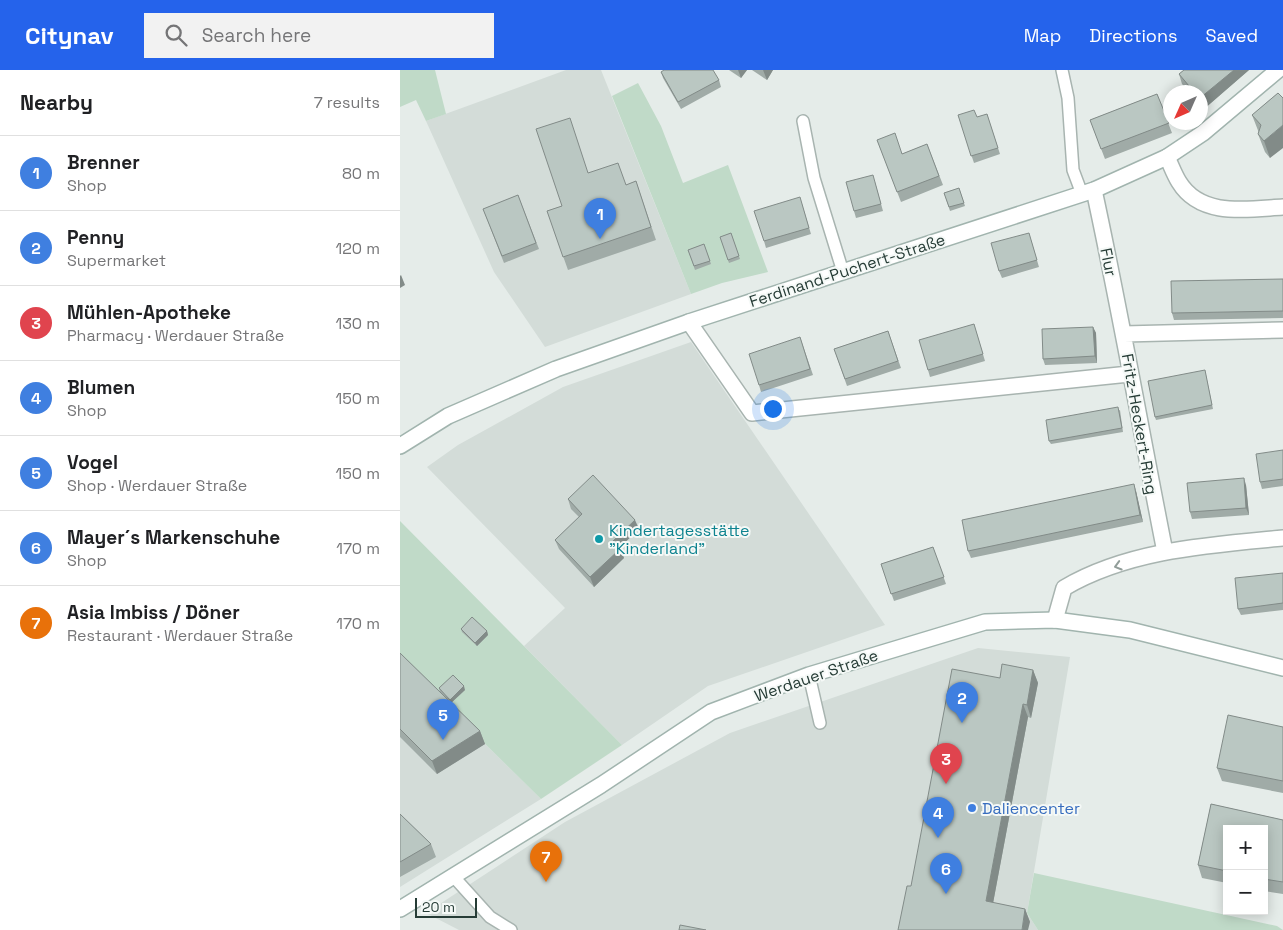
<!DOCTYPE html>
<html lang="en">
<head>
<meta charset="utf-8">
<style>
  body { margin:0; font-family:"Space Grotesk",sans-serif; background:#f2f2f2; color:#202124 }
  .controls { position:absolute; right:15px; bottom:15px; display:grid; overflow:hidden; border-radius:0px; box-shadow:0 2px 12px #0003 }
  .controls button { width:45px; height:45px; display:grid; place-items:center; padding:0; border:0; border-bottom:1px solid #e0e0e0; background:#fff; color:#202124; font:25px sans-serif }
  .compass { position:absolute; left:763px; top:15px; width:45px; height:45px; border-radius:50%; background:#fff; box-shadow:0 2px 12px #0003; rotate:225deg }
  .scale { position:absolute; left:15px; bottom:12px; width:62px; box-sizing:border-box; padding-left:5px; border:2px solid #263c36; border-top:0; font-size:14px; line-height:18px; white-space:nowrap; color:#263c36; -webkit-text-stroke:4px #f5f9f7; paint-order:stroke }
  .you { position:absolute; left:372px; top:338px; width:18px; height:18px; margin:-12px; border:4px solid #fff; border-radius:50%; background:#1a73e8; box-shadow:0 0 0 8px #1a73e833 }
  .badge { display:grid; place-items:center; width:32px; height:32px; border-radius:50%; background:#2563eb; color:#fff; font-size:16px; font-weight:700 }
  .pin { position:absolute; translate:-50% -41px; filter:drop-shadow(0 1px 2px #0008) }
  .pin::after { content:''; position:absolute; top:26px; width:18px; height:15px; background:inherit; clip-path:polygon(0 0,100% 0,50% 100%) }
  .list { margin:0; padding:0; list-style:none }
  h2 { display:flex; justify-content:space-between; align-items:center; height:65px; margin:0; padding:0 20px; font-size:21px }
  h2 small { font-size:16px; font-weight:400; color:#757577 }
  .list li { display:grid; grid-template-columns:32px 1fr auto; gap:15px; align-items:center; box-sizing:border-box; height:75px; padding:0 20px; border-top:1px solid #e0e0e0 }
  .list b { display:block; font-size:19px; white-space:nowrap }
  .list p { margin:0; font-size:16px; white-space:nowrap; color:#757577 }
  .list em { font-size:16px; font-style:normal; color:#757577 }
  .icon { flex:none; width:28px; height:28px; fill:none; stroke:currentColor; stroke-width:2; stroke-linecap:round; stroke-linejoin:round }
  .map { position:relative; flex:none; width:883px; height:860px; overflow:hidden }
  header { display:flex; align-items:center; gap:30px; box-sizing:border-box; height:70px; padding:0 25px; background:#2563eb; color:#fff }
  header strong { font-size:24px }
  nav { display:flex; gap:28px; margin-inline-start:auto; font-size:18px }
  .search { width:350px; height:45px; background:#f2f2f2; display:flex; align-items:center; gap:12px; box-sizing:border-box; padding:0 18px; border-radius:0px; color:#757577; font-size:19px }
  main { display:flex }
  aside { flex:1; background:#fff }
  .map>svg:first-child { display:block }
</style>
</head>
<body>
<header>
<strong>Citynav</strong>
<div class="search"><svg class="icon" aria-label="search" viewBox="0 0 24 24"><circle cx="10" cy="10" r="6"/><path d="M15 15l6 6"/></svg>Search here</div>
<nav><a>Map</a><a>Directions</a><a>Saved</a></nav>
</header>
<main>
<aside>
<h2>Nearby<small>7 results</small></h2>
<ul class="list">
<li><span class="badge" style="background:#3f7fe0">1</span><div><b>Brenner</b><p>Shop</p></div><em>80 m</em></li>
<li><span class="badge" style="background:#3f7fe0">2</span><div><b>Penny</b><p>Supermarket</p></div><em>120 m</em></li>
<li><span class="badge" style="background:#e0444e">3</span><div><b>Mühlen-Apotheke</b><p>Pharmacy · Werdauer Straße</p></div><em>130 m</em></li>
<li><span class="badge" style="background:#3f7fe0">4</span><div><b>Blumen</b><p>Shop</p></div><em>150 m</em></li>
<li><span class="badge" style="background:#3f7fe0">5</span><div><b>Vogel</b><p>Shop · Werdauer Straße</p></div><em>150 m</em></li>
<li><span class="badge" style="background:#3f7fe0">6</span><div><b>Mayer´s Markenschuhe</b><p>Shop</p></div><em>170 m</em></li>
<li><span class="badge" style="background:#e8710a">7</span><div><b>Asia Imbiss / Döner</b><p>Restaurant · Werdauer Straße</p></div><em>170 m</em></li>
</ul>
</aside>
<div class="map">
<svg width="883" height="860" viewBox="0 0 883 860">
  <rect width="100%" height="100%" fill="#e5ece9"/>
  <path fill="#d3dcd8" d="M166,0H201L291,224L145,277L94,202L26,51Z
    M291,272L485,555L308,616L222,675L124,576L165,538L27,397L58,375L163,317Z
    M578,578L670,587L627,843L638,860H59L26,843L165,752L330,663Z
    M0,590L141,729L0,817Z"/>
  <path fill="#c0dac8" d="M0,0H35L46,44L26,51L16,30L0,37Z
    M238,13L261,56L283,113L328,95L368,202L322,213L291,224L212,26Z
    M0,451L222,675L141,729L0,590Z
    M634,803L877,856L883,860H638L627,843Z"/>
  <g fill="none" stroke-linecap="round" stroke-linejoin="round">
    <defs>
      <path id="lane" d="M662,0L668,28L673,100L682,124
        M403,51L414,108L443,202
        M409,605L420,653
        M53,806L90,847L111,860"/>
      <path id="street" d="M767,87C771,95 774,104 779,112C801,148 848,139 883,137
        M694,120C720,240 741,361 765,482
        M289,252L352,343L729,304
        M724,264L883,260
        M655,550L664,518C728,480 809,475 883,468"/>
      <path id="secondary" d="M0,376L48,346L156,299L289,252L694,120L767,87L803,63L878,0
        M0,839L201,715L311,642L409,605L585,552L655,550L730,560L883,598"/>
    </defs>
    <use href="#lane" stroke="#a8b4b0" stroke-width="14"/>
    <use href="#street" stroke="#a8b4b0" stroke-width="18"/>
    <use href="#secondary" stroke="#a1b4ae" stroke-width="18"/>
    <use href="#lane" stroke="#fff" stroke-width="11"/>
    <use href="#street" stroke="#fff" stroke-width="15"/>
    <use href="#secondary" stroke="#fff" stroke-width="15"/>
  </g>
  <path fill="#a0aba7" d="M329,0H347L341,8Z
    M352,0H373L367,10Z
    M784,0H849L804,39L800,35V22H789L782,14L779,4Z
    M261,2L319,10L321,17L281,39L263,8Z
    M878,23L870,88L865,82L858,64L859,63L852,45Z
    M757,24L772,63L705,89L690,50Z
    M587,44L600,84L574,93L558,45L577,47Z
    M477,70L502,84L527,74L543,115L501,132Z
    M189,103L226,115L236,111L256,170L168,200L147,141L162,136Z
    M475,112L483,141L456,148L454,141Z
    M559,118L565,136L550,141L544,123Z
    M118,125L139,179L104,193L83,139Z
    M402,134L411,164L366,178L364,171Z
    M331,163L340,189L329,193L320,167Z
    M629,163L639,197L602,208L599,201Z
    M304,174L311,194L295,200L288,180Z
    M883,209V248L774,250L772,243Z
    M574,254L585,291L530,307L528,300Z
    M693,257L696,263L697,293L645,295L643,289Z
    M488,261L501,298L447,316L434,279Z
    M400,267L413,305L361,322L359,315Z
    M805,300L813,339L756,350L755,347Z
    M720,340L723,362L651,374L649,371Z
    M883,380V416L862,419L860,412Z
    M846,415L849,445L792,449L790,442Z
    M736,421L743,452L571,488L568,481Z
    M168,429L239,459L219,478L224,488L194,517L159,479L155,470L179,447L171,439Z
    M533,477L546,514L494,531L481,494Z
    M883,503V540L841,545L838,539Z
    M61,559L87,561L88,565L77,576L62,562Z
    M0,583L49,631L40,622L39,618L65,620L51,633L80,661L85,674L37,704L0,667Z
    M633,600L638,613L631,648L628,647L593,833L625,839L630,852L511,816L600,608Z
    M883,657V723L822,711L817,698Z
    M811,734L883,750V824L864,821V759H827V813L802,808L798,795Z
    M0,744L31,774L36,787L0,807Z"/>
  <path fill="#828b88" d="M338,0H347L341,8Z
    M363,0H373L367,10Z
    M834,0H849L804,39L800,28Z
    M883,55V78L870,88L864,71Z
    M1,205L5,215L0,218V206Z
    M693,257L696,263L697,293L695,286Z
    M844,408L846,415L849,445L846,438Z
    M734,414L736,421L743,452L740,445Z
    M235,450L239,459L216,481L213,471Z
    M220,479L224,488L194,517L190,507Z
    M87,561L88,565L77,576L75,573Z
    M633,600L638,613L631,648L627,635Z
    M64,616L65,620L51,633L50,630Z
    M623,634L628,647L591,844L586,831Z
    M80,661L85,674L37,704L32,691Z
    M625,839L630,852L628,860H622Z"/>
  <path fill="#bac7c2" stroke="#828b88" d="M264,0H313L319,10L278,32L261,2Z
    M784,0H834L800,28V22H794L779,4Z
    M878,23L883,28V55L864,71L858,64L861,55L852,45Z
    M757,24L769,53L701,79L690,50Z
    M574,40L577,47L587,44L598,78L571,86L558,45Z
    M170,48L188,103L218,93L226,115L236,111L251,157L163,187L147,141L162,136L136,59Z
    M495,63L502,84L527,74L539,106L497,122L477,70Z
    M473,105L481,134L454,141L446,112Z
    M559,118L564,133L549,137L544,123Z
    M118,125L136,173L102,186L83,139Z
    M400,127L409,158L364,171L354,141Z
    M331,163L339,186L328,190L320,167Z
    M629,163L637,190L599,201L591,173Z
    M304,174L310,191L294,196L288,180Z
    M883,209V241L772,243L771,211Z
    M574,254L583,284L528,300L519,270Z
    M693,257L695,286L643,289L642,259Z
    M488,261L498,291L445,309L434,279Z
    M400,267L410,299L359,315L349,284Z
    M805,300L812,335L755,347L748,311Z
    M718,337L722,358L649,371L646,350Z
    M883,380V409L860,412L856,384Z
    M193,405L235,450L213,471L220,479L190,507L155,470L182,444L168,429Z
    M844,408L846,438L790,442L787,413Z
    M734,414L740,445L568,481L562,450Z
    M533,477L544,507L491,524L481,494Z
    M883,503V533L838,539L835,508Z
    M72,547L87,561L75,573L61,559Z
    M0,583L80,661L32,691L0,659Z
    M602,594L633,600L627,635L623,634L586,831L625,839L622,860H498L507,816H511L552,599L600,608Z
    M53,605L64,616L50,630L39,618Z
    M828,645L883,657V711L817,698Z
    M811,734L883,750V812L864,809V759H827V801L798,795Z
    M0,744L31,774L0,792Z
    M280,855L306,860H279Z"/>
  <defs><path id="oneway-chevron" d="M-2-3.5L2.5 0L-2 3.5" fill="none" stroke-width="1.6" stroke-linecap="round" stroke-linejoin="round" transform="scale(1.25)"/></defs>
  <use stroke="#929e9a" href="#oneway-chevron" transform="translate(718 496) rotate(164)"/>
  <circle fill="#0f9aa8" stroke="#f5f9f7" stroke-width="2" cx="199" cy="469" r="5"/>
  <circle fill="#3f7fe0" stroke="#f5f9f7" stroke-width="2" cx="572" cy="738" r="5"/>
  <g text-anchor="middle" stroke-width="4" stroke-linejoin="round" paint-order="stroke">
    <g font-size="16" fill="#263c36" stroke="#f5f9f7">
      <text transform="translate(709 192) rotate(78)" y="6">Flur</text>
      <text transform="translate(447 200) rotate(-18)" y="6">Ferdinand-Puchert-Straße</text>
      <text transform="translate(740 354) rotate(80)" y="6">Fritz-Heckert-Ring</text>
      <text transform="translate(416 605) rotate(-19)" y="6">Werdauer Straße</text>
    </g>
    <g font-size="16" fill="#0d838f" stroke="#f5f9f7" text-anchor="start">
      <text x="209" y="466">Kindertagesstätte<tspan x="209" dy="18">"Kinderland"</tspan></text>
    </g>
    <g font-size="16" fill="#366cbe" stroke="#f5f9f7" text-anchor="start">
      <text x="582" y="744">Daliencenter</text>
    </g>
  </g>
</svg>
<div class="controls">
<button>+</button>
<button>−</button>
</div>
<svg class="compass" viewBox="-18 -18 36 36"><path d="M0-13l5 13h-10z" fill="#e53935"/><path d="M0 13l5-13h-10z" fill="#757577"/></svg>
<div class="scale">20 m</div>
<div class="you"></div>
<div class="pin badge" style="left:200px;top:169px;background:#3f7fe0">1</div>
<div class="pin badge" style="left:562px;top:653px;background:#3f7fe0">2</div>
<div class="pin badge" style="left:546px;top:714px;background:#e0444e">3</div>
<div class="pin badge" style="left:538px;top:768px;background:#3f7fe0">4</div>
<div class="pin badge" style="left:43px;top:670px;background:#3f7fe0">5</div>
<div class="pin badge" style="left:546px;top:824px;background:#3f7fe0">6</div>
<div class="pin badge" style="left:146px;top:812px;background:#e8710a">7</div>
</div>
</main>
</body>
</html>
